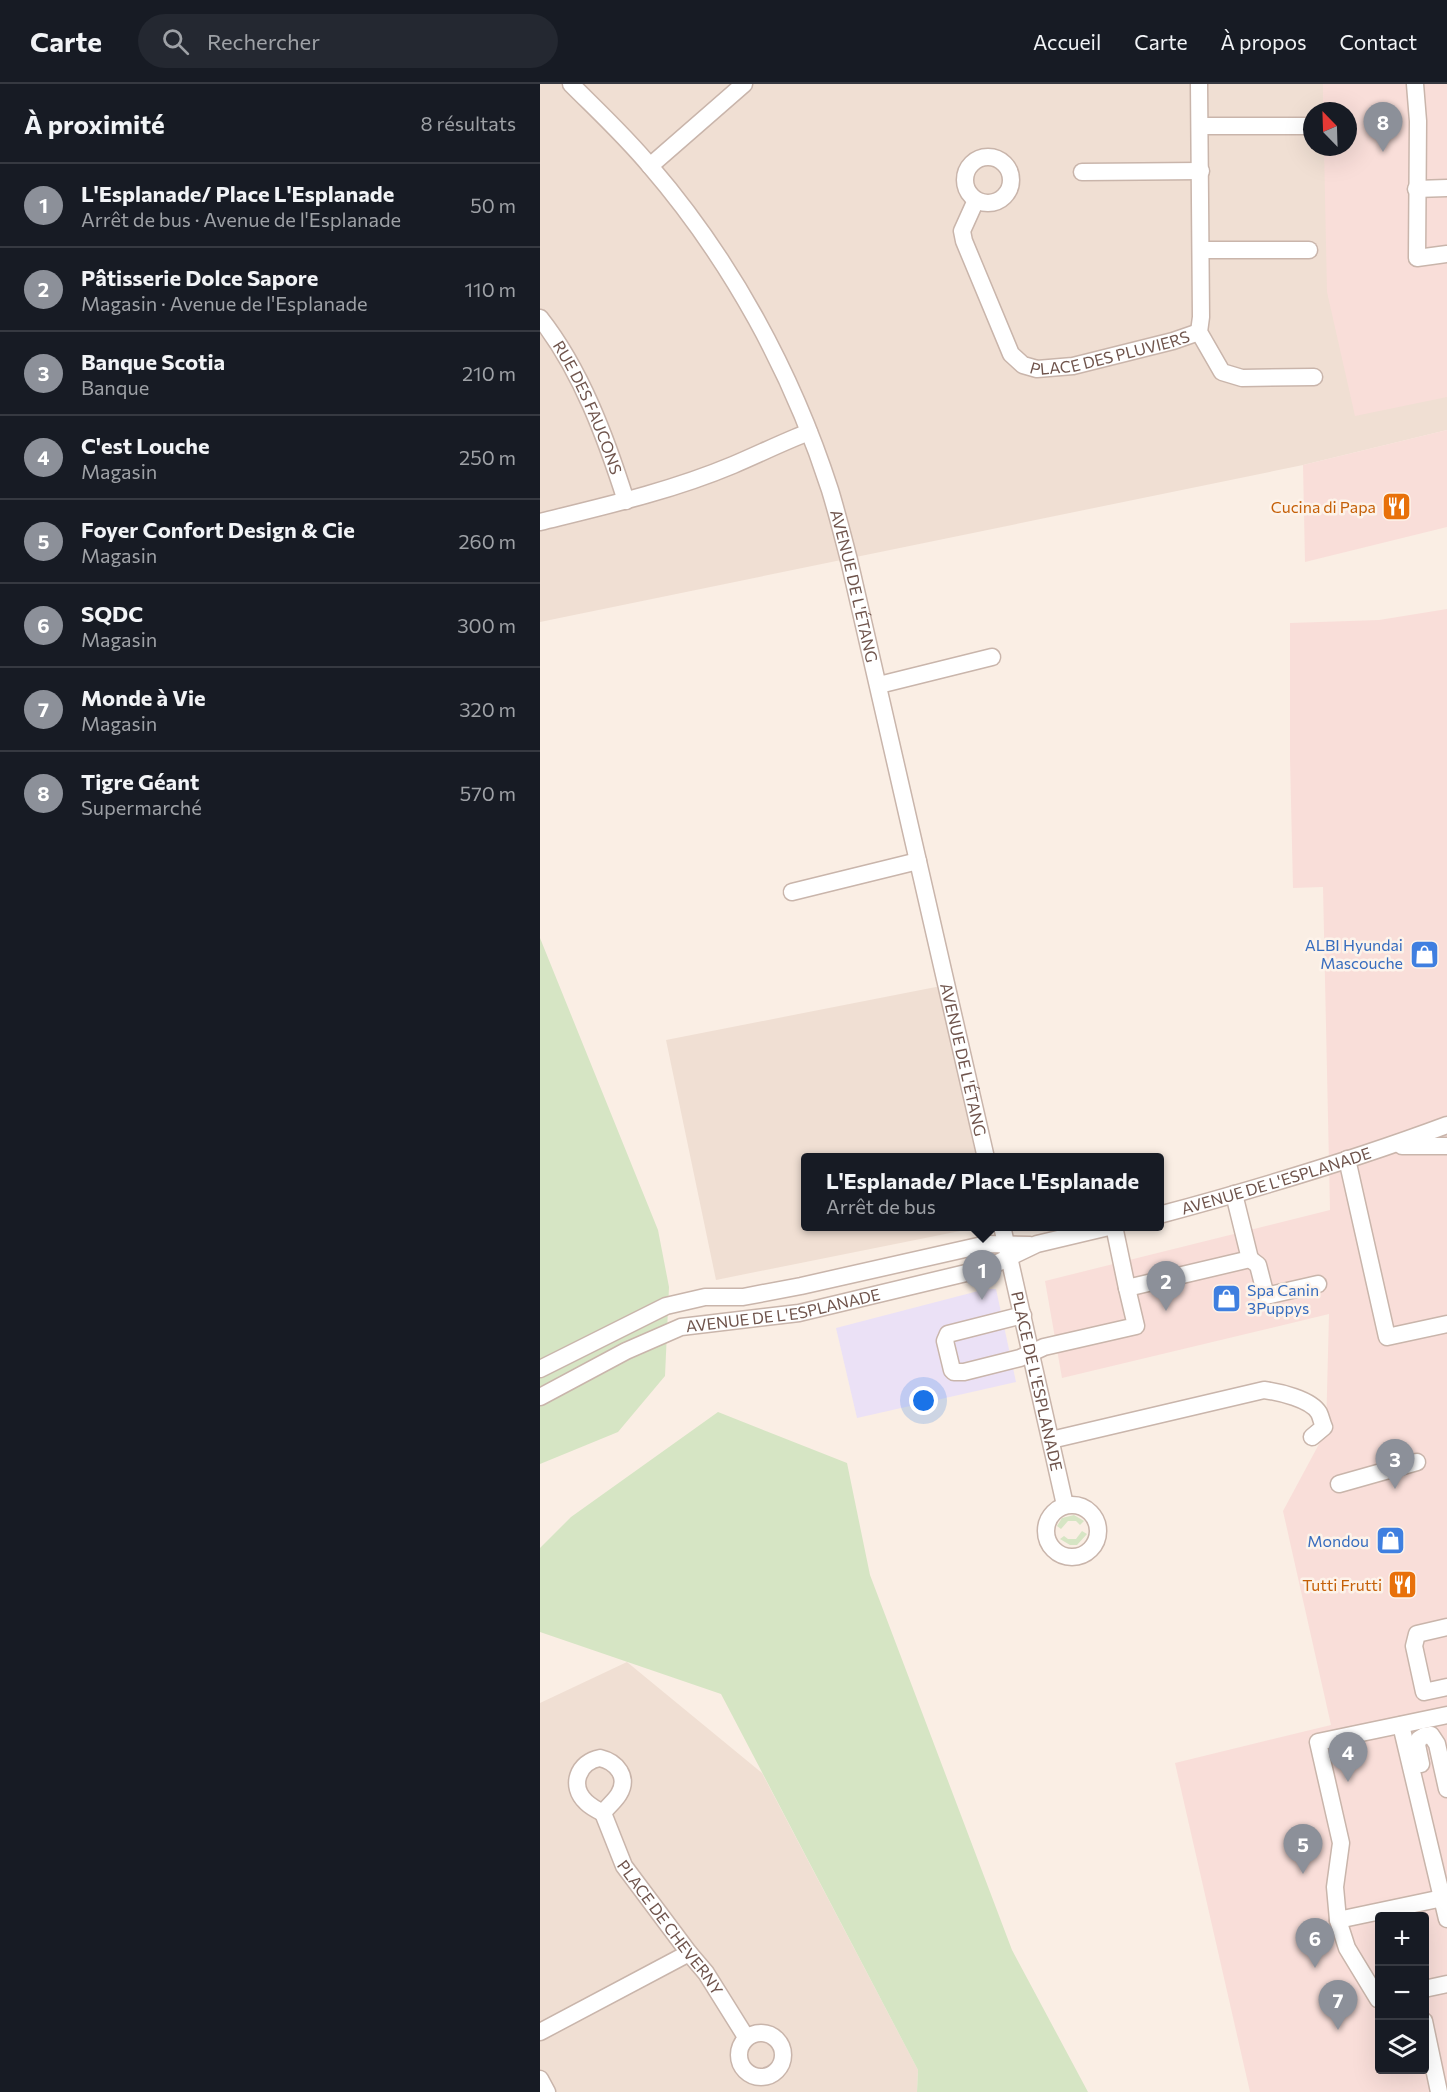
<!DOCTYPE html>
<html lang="fr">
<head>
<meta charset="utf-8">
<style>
  body { margin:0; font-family:Commissioner,sans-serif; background:#242831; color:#f1f3f6 }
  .controls { position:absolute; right:18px; bottom:18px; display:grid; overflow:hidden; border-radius:6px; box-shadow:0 6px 24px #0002 }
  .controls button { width:54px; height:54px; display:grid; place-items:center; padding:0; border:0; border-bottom:2px solid #363941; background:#171b24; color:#f1f3f6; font:30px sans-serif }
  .compass { position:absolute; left:763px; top:18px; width:54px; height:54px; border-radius:50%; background:#171b24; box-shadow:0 6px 24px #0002; rotate:337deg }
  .you { position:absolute; left:384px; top:1317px; width:21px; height:21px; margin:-15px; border:4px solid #fff; border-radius:50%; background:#1a73e8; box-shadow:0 0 0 9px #1a73e833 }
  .badge { display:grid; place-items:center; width:39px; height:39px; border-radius:50%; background:#8c9099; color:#fff; font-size:20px; font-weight:700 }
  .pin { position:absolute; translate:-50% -50px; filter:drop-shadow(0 2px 3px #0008) }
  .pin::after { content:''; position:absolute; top:32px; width:21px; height:18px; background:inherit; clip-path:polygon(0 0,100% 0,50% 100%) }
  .popup { position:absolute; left:261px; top:1069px; width:363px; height:78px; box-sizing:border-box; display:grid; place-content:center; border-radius:6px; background:#171b24; filter:drop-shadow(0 2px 4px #0005); font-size:20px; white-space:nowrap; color:#9ea1a6 }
  .popup b { font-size:22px; color:#f1f3f6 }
  .popup::after { content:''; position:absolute; left:50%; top:100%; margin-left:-12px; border:12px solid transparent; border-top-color:#171b24 }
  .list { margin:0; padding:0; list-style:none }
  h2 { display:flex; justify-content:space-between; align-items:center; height:78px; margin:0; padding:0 24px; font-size:26px }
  h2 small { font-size:20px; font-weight:400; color:#9ea1a6 }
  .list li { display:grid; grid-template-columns:39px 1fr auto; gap:18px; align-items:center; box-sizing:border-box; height:84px; padding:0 24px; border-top:2px solid #363941 }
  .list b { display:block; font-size:22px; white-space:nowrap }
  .list p { margin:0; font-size:20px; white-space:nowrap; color:#9ea1a6 }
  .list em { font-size:20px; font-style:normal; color:#9ea1a6 }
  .icon { flex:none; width:33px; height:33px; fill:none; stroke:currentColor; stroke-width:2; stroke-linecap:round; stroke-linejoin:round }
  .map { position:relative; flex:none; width:907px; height:2008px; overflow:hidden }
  header { display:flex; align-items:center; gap:36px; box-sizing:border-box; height:84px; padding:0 30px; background:#171b24; border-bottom:2px solid #363941 }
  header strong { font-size:28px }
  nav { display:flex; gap:33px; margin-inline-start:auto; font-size:21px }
  .search { width:420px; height:54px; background:#242831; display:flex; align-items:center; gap:15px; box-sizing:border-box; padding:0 21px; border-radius:33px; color:#9ea1a6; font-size:22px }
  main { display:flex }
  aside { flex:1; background:#171b24 }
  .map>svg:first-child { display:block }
</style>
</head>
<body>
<header>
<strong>Carte</strong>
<div class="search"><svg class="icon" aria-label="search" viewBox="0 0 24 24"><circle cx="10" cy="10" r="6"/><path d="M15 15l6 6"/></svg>Rechercher</div>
<nav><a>Accueil</a><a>Carte</a><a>À propos</a><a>Contact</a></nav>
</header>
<main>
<aside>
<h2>À proximité<small>8 résultats</small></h2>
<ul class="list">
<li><span class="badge">1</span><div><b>L'Esplanade/ Place L'Esplanade</b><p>Arrêt de bus · Avenue de l'Esplanade</p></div><em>50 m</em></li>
<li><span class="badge">2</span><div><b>Pâtisserie Dolce Sapore</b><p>Magasin · Avenue de l'Esplanade</p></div><em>110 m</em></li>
<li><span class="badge">3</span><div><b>Banque Scotia</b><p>Banque</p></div><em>210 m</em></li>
<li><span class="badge">4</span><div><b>C'est Louche</b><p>Magasin</p></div><em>250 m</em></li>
<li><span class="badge">5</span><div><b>Foyer Confort Design &amp; Cie</b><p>Magasin</p></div><em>260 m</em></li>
<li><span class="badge">6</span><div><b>SQDC</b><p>Magasin</p></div><em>300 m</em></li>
<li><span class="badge">7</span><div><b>Monde à Vie</b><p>Magasin</p></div><em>320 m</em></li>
<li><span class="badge">8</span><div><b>Tigre Géant</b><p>Supermarché</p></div><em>570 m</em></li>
</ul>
</aside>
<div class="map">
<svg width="907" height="2008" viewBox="0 0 907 2008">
  <rect width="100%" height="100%" fill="#faeee4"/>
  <path fill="#f0dfd3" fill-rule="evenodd" d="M0,0H907V346L763,381L0,538ZM772,27H808V63H772Z
    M401,902L436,1073L265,1074V1142L440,1143L176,1196L126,956Z
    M87,1578L222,1689L378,1986L377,2008H0V1619Z"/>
  <path fill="#f9ded9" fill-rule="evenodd" d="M783,0H907V313L815,332L787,208L784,63H808V27H783Z
    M907,346V443L765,478L763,381Z
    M907,525V2008H710L635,1679L791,1641L743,1427L786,1347L789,1230L522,1294L505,1197L790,1126L783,803L753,804L750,674V539L839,536ZM840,1832H884V1986H840Z"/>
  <path fill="#ebe1f6" d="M446,1205H456L476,1298L317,1334L296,1244Z"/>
  <path fill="#d6e5c4" d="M0,854L118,1146L129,1203L125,1292L78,1348L0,1380Z
    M178,1328L307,1379L330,1491L472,1866L548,2008H377L378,1986L181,1610L0,1548V1464L31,1433Z
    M534,1431L544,1437L540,1441L536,1437H528L521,1445L517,1442L522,1434Z
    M542,1447L547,1450L537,1461H530L520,1455L524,1452L528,1455H536Z"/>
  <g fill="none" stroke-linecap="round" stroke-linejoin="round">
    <defs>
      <g id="minor">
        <path id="s1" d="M31,0C58,27 86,53 110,82C191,176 252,288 290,406C297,429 303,453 309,476L446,1074"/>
        <path d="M659,0L661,233L659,248L682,288L702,294L774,293"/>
        <path d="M875,0L878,37L877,174L907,170"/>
        <path d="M661,42H766"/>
        <circle cx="448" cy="96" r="23"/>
        <path d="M110,82L204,0"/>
        <path d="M542,88L661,87"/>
        <path d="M876,105L907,104"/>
        <path id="s2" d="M436,116L422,147L424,157L471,270L483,281L497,285L533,282L633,257L659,248"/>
        <path d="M661,166H769"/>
        <path id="s3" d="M0,234C41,286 66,354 86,417"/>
        <path d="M0,438C65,422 131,407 193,381C219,370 243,358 269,348"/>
        <path d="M339,601L452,573"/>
        <path d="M252,808L378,777"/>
        <path d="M862,1062H907"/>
        <path d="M807,1075L847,1253L907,1240"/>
        <path id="s4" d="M619,1131C716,1105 813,1076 907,1041"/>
        <path id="s5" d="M462,1142L525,1421"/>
        <path d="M574,1142L587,1204L710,1175L694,1110"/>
        <path d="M710,1175L718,1181L726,1212L778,1200"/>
        <path d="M483,1231L408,1250L405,1257L412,1286L414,1288H424L480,1274L504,1263L596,1242L587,1204"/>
        <path d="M0,1285L126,1222L165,1213H203L261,1202L447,1160L490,1161"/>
        <path id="s6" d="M0,1313L86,1267L141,1243L259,1229L447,1184L497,1160L573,1142"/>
        <path d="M511,1356L724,1306C739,1308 771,1315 779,1329C781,1333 782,1339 784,1343L772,1353"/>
        <path d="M799,1400L877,1378"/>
        <circle cx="532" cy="1447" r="26"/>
        <path d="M907,1543L877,1550L874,1562L884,1608L907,1603"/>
        <path d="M861,1641L907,1835"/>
        <path d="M60,1674C77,1678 89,1693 79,1710C75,1717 68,1722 63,1729C57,1726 51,1723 46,1718C29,1702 38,1678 60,1674Z"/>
        <path d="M881,1680L877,1661L879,1655L884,1652L891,1651L897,1660L907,1705"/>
        <path id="s7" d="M63,1729L84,1782L149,1869L166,1889L206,1953"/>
        <path d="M798,1836L907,1813"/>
        <path d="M884,1905L907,1900"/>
        <path d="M840,1915H838L807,1864L798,1836L795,1803L801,1759L778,1658L907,1631"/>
        <path d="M884,1937L899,2008"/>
        <path d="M0,1948L149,1869"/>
        <circle cx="221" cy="1971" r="22"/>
        <path d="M0,1995L7,2008"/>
      </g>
    </defs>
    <use href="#minor" stroke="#c9b5ab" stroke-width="19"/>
    <use href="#minor" stroke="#fff" stroke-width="16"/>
  </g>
  <defs>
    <symbol id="restaurant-square" viewBox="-11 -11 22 22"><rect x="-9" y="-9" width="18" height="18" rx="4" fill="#e8710a" stroke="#fdf3ea"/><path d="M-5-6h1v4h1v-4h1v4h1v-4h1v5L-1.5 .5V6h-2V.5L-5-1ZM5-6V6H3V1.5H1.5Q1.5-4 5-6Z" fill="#fff"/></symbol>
    <symbol id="shop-square" viewBox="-11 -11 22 22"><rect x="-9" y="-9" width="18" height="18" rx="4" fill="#3f7fe0" stroke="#fdf3ea"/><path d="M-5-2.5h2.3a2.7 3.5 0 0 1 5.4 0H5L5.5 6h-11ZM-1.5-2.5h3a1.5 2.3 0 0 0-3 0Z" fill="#fff"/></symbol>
  </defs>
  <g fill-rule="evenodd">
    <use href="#restaurant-square" x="840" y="406" width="33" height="33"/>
    <use href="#shop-square" x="868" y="854" width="33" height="33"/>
    <use href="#shop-square" x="670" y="1198" width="33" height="33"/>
    <use href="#shop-square" x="834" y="1440" width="33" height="33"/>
    <use href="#restaurant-square" x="846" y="1484" width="33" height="33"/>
  </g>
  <g text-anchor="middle" stroke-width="5" stroke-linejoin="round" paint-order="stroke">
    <g font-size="16" fill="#6f544c" stroke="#fdf3ea">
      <text dy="6" stroke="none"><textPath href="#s2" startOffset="272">PLACE DES PLUVIERS</textPath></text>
      <text dy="6" stroke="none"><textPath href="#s3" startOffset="102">RUE DES FAUCONS</textPath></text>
      <text dy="6" stroke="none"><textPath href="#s1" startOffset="586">AVENUE DE L'ÉTANG</textPath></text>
      <text dy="6" stroke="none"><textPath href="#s1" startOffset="1072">AVENUE DE L'ÉTANG</textPath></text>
      <text dy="6" stroke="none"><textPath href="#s4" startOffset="122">AVENUE DE L'ESPLANADE</textPath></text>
      <text dy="6" stroke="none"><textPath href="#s6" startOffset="261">AVENUE DE L'ESPLANADE</textPath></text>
      <text dy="6" stroke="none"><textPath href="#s5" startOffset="159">PLACE DE L'ESPLANADE</textPath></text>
      <text dy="6" stroke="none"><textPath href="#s7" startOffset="134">PLACE DE CHEVERNY</textPath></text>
    </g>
    <g font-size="16" fill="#c56008" stroke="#fdf3ea" text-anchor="end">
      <text x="836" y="429">Cucina di Papa</text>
      <text x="842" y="1507">Tutti Frutti</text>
    </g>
    <g font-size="16" fill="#366cbe" stroke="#fdf3ea" text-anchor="end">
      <text x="863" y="867">ALBI Hyundai<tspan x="863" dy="18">Mascouche</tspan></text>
      <text x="707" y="1212" text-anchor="start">Spa Canin<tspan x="707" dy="18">3Puppys</tspan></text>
      <text x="829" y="1463">Mondou</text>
    </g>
  </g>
</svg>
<div class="controls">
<button>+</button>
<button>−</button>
<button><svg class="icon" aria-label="layers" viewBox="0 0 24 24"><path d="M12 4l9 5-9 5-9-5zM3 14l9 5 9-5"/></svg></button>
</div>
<svg class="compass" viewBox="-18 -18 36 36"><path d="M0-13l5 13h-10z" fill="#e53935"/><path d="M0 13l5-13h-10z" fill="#9ea1a6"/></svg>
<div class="you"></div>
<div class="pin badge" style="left:442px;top:1216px">1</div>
<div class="popup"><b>L'Esplanade/ Place L'Esplanade</b>Arrêt de bus</div>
<div class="pin badge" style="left:626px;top:1227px">2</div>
<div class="pin badge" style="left:855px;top:1405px">3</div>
<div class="pin badge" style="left:808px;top:1698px">4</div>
<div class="pin badge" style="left:763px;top:1790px">5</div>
<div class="pin badge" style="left:775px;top:1884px">6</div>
<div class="pin badge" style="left:798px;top:1946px">7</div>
<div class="pin badge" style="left:843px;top:68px">8</div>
</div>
</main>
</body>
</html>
